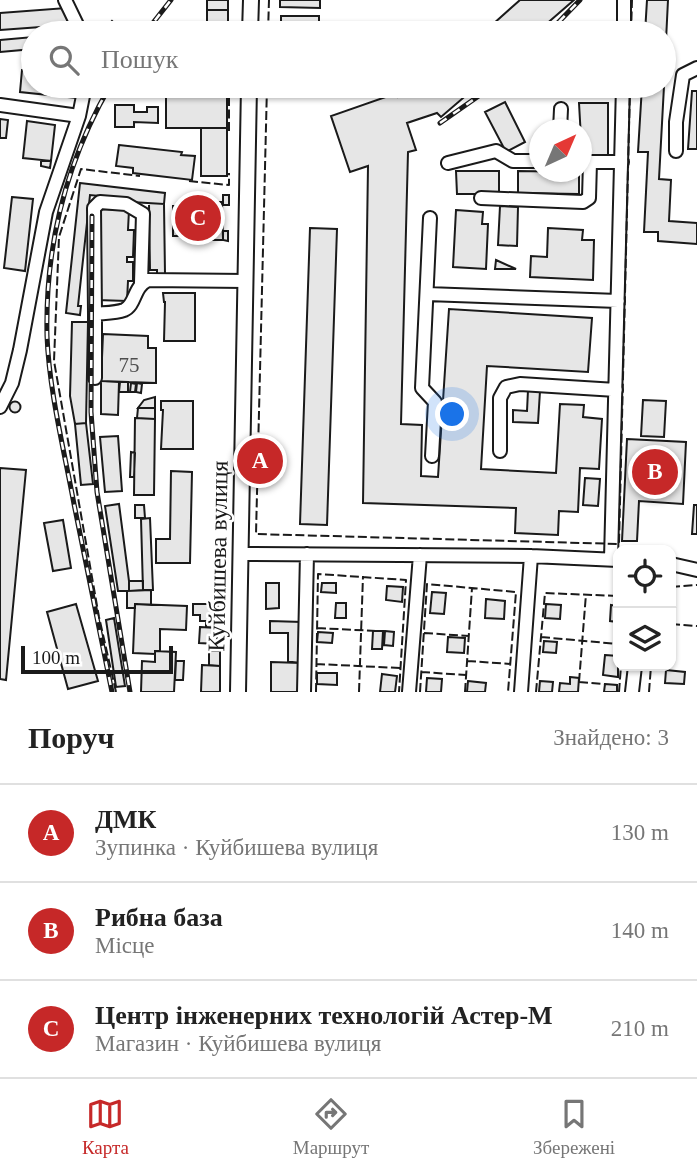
<!DOCTYPE html>
<html lang="uk">
<head>
<meta charset="utf-8">
<style>
  body { margin:0; font-family:Georgia,serif; background:#f2f2f2; color:#222 }
  .controls { position:absolute; right:21px; bottom:21px; display:grid; overflow:hidden; border-radius:14px; box-shadow:0 2px 5px #0004 }
  .controls button { width:63px; height:63px; display:grid; place-items:center; padding:0; border:0; border-bottom:2px solid #e0e0e0; background:#fff; color:#222; font:35px sans-serif }
  .compass { position:absolute; left:529px; top:119px; width:63px; height:63px; border-radius:50%; background:#fff; box-shadow:0 2px 5px #0004; rotate:44deg }
  .scale { position:absolute; left:21px; bottom:18px; width:152px; box-sizing:border-box; padding-left:7px; border:4px solid #1a1a1a; border-top:0; font-size:19px; line-height:24px; white-space:nowrap; color:#1a1a1a; -webkit-text-stroke:5px #fff; paint-order:stroke }
  .you { position:absolute; left:453px; top:415px; width:24px; height:24px; margin:-18px; border:5px solid #fff; border-radius:50%; background:#1a73e8; box-shadow:0 0 0 10px #1a73e833 }
  .badge { display:grid; place-items:center; width:46px; height:46px; border-radius:50%; background:#c62828; color:#fff; font-size:23px; font-weight:700 }
  .pin { position:absolute; translate:-50% -50%; border:4px solid #fff; box-shadow:0 2px 7px #0006 }
  .list { margin:0; padding:0; list-style:none }
  h2 { display:flex; justify-content:space-between; align-items:center; height:91px; margin:0; padding:0 28px; font-size:30px }
  h2 small { font-size:23px; font-weight:400; color:#767676 }
  .list li { display:grid; grid-template-columns:46px 1fr auto; gap:21px; align-items:center; box-sizing:border-box; height:98px; padding:0 28px; border-top:2px solid #e0e0e0 }
  .list b { display:block; font-size:26px; white-space:nowrap }
  .list p { margin:0; font-size:23px; white-space:nowrap; color:#767676 }
  .list em { font-size:23px; font-style:normal; color:#767676 }
  .icon { flex:none; width:38px; height:38px; fill:none; stroke:currentColor; stroke-width:2; stroke-linecap:round; stroke-linejoin:round }
  .map { position:relative; flex:none; width:697px; height:692px; overflow:hidden }
  .search { position:absolute; background:#fff; box-shadow:0 2px 5px #0004; left:21px; right:21px; top:21px; height:77px; display:flex; align-items:center; gap:18px; box-sizing:border-box; padding:0 24px; border-radius:38px; color:#767676; font-size:26px }
  .sheet { height:385px; background:#fff }
  nav { display:flex; justify-content:space-around; align-items:center; box-sizing:border-box; height:98px; border-top:2px solid #e0e0e0; background:#fff; font-size:19px; color:#767676 }
  nav a { display:grid; justify-items:center; gap:4px }
  nav .on { color:#c62828 }
  .map>svg:first-child { display:block }
</style>
</head>
<body>
<div class="map">
<svg width="697" height="692" viewBox="0 0 697 692">
  <rect width="100%" height="100%" fill="#fff"/>
  <path fill="#e6e6e6" stroke="#1a1a1a" stroke-width="2" d="M207,0H228V10H207Z
    M280,0H320V8L280,7Z
    M520,0H574L536,33H483Z
    M647,0H668L664,81V33H645Z
    M66,8L68,25L0,30V13Z
    M207,10H228V33H166V22L207,23Z
    M281,16H319V29H281Z
    M112,21L125,33H101Z
    M33,37V49L0,52V40Z
    M22,70L33,71V86H77L76,98L20,92Z
    M166,86H227V128H166Z
    M423,86H477L441,117L437,113L407,123L416,150L408,152L401,424L422,425L421,476L438,477L449,309L592,318L588,372L487,366L481,469L556,473L560,404L584,405L583,417L602,419L599,469L580,468L578,512L559,511L558,535L515,533L516,508L363,503L368,166L350,172L331,116L397,93L398,97L418,90Z
    M642,86H664L659,179L671,180L669,221L697,223V244L658,241V232H644L648,152H638Z
    M692,91H697V149H688Z
    M505,102L525,142L506,152L485,112Z
    M579,103H608V156H582Z
    M115,105H134V112H147V107H158V123L134,122V127H115Z
    M0,119L8,120L6,138H0Z
    M27,121L55,125L51,161L23,158Z
    M201,128H227V176H201Z
    M119,145L182,152L181,155L195,156L192,180L133,173V168L116,166Z
    M41,160L51,161L50,168L41,166Z
    M456,171H499V194H457Z
    M518,171L579,172V194L518,193Z
    M80,183L165,193L164,204L131,202V199L90,195L78,306H81L80,315L66,313Z
    M223,195H229V205H223Z
    M12,197L33,199L25,271L4,268Z
    M198,202H222L223,240H201V236H173V206H198Z
    M149,204H164L165,274H157V270H150Z
    M500,206L518,207L517,246L498,245Z
    M100,209L129,210L128,230H134L133,257H127V262H133V281H128L127,301L97,300Z
    M456,210L483,212L482,224H488L486,269L453,267Z
    M310,228L337,229L327,525L300,524Z
    M548,228L583,230L582,240H594L593,280L530,277L531,256L547,257Z
    M223,231H228V241L223,240Z
    M496,260L516,269H495Z
    M163,293H195V341H164L165,302H164Z
    M72,322H88L86,423L75,424L70,396Z
    M103,334L148,336V348H156V383L101,381Z
    M101,381L119,382L118,415L101,414Z
    M120,382H128V392H119Z
    M131,383L136,384L135,392H130Z
    M137,383L142,384L141,393L136,392Z
    M528,390L540,391L538,423L513,422V410L527,411Z
    M155,397V408H138L144,400Z
    M643,400L666,401L664,437L641,436Z
    M161,401H193V449H161L163,410H161Z
    M9.5 407a5.5 5.5 0 1 1 11 0a5.5 5.5 0 1 1-11 0Z
    M138,408H155V419L137,418Z
    M135,418L155,419L154,495H134Z
    M86,423L93,484L81,485L75,424Z
    M118,436L122,491L105,492L100,437Z
    M627,439L686,442L683,504L639,501L637,541H622Z
    M131,452L135,453L134,477H130Z
    M0,468L26,470L6,680L0,679Z
    M171,471L192,472L190,563H156V539H170Z
    M585,478L600,479L598,506L583,505Z
    M119,504L129,581V591H118L105,506Z
    M135,505H144L145,518H135Z
    M694,505H697V534H692Z
    M150,518L153,590H143L141,519Z
    M63,520L71,568L53,571L44,523Z
    M129,581H143V590L129,591Z
    M266,583H279V608L266,609Z
    M322,583H336V593L321,592Z
    M387,586L403,587L402,602L386,600Z
    M151,590V605L135,604V608H127V591Z
    M432,592L446,593L444,614L430,613Z
    M486,599L505,601L504,619L485,618Z
    M336,603H346V618H335Z
    M76,604L98,681L68,689L47,612Z
    M135,604L187,606L186,630L160,629V651H155V654L133,653Z
    M193,604H218L219,628L206,627V621H200V615H193Z
    M546,604L561,605L560,619L545,618Z
    M611,605L618,606V622L610,621Z
    M671,608H675L674,624H671Z
    M114,618L125,686L116,687L106,620Z
    M270,621L302,622L301,663L288,662V633H270Z
    M200,627L217,628V644L199,643Z
    M373,631H383L382,649H372Z
    M385,631L394,632L393,646L384,645Z
    M318,632L333,633L332,643L317,642Z
    M448,637L465,638L464,653L447,652Z
    M544,641L557,642L556,653L543,652Z
    M155,651L176,652L174,692H141L142,661L155,662Z
    M209,651H220V666L209,665Z
    M605,655L618,656V677L603,675Z
    M176,661H184L183,680H175Z
    M271,662L301,663L300,692H271Z
    M202,665L220,666V692H201Z
    M666,670L685,672L684,684L665,683Z
    M317,673H337V685L317,684Z
    M382,674L397,676L395,692H380Z
    M570,677L579,678L578,692H559L560,683L570,684Z
    M427,678L442,679L441,692H426Z
    M468,681L486,683L485,692H467Z
    M540,681L553,682L552,692H539Z
    M605,684L617,685V692H604Z"/>
  <g fill="none" stroke-linecap="round" stroke-linejoin="round">
    <defs>
      <path id="minor" d="M65,0L81,33
        M624,33V0
        M0,105L79,116
        M560,130L561,109
        M676,151V122L683,75L697,68
        M582,162H622
        M448,163L496,151L513,161H540
        M481,198L583,202L589,198L590,162
        M430,218L422,388L435,402L432,456
        M427,294L618,301
        M95,314L94,208L100,202L126,204L143,214L141,283
        M95,378V314C104,313 116,313 124,310C136,305 133,287 148,280L246,281
        M0,407L12,383L20,350L46,212L79,116L85,86
        M500,451V398L506,387L520,384L616,390
        M242,554L531,556L618,560
        M611,559L623,86
        M671,564L697,570
        M304,692L307,554
        M409,692L420,555
        M521,692L531,556
        M632,692L635,666"/>
      <path id="major" d="M250,33L251,0
        M238,692L249,86"/>
    </defs>
    <use href="#minor" stroke="#1a1a1a" stroke-width="16"/>
    <use href="#major" stroke="#1a1a1a" stroke-width="18"/>
    <use href="#minor" stroke="#fff" stroke-width="12"/>
    <use href="#major" stroke="#fff" stroke-width="14"/>
    <defs>
      <path id="rail" d="M145,33L171,0
        M548,33L580,0
        M110,86C66,162 45,247 47,336C49,390 64,450 74,504C87,567 99,629 112,692
        M440,123L493,86
        M92,216L91,412L97,492L130,692"/>
    </defs>
    <use href="#rail" stroke="#1a1a1a" stroke-width="5"/>
    <use href="#rail" stroke="#fff" stroke-width="2.5" stroke-dasharray="8" stroke-linecap="butt"/>
    <path stroke="#1a1a1a" stroke-width="2" stroke-dasharray="9 3.5" stroke-linecap="butt" d="M268,33L269,0
      M631,33L632,0
      M267,86L256,534L619,544L630,86
      M229,131V86
      M189,181L229,185V173
      M671,587L697,585
      M671,624L697,626
      M317,628L376,631
      M424,633L469,636
      M541,637L618,644
      M467,661L511,664
      M316,664L400,668
      M421,672L466,675
      M579,682L586,594
      M579,682L605,684
      M116,692L99,617L54,361L59,237L81,169L140,176
      M316,692L318,574L406,580L399,692
      M359,692L363,576
      M420,692L427,584L516,592L508,692
      M465,692L472,588
      M536,692L545,593L618,596
      M619,692L621,666
      M649,692L651,666"/>
  </g>
  <g text-anchor="middle" stroke-width="5" stroke-linejoin="round" paint-order="stroke">
    <g font-size="21" fill="#4d4d4d">
      <text x="129" y="372">75</text>
    </g>
    <g font-size="24" fill="#1a1a1a" stroke="#fff">
      <text transform="translate(218 556) rotate(-89)" y="8">Куйбишева вулиця</text>
    </g>
  </g>
</svg>
<div class="controls">
<button><svg class="icon" aria-label="locate" viewBox="0 0 24 24"><circle cx="12" cy="12" r="6"/><path d="M12 2v4M12 18v4M2 12h4M18 12h4"/></svg></button>
<button><svg class="icon" aria-label="layers" viewBox="0 0 24 24"><path d="M12 4l9 5-9 5-9-5zM3 14l9 5 9-5"/></svg></button>
</div>
<svg class="compass" viewBox="-18 -18 36 36"><path d="M0-13l5 13h-10z" fill="#e53935"/><path d="M0 13l5-13h-10z" fill="#767676"/></svg>
<div class="scale">100 m</div>
<div class="you"></div>
<div class="pin badge" style="left:260px;top:461px">A</div>
<div class="pin badge" style="left:655px;top:472px">B</div>
<div class="pin badge" style="left:198px;top:218px">C</div>
<div class="search"><svg class="icon" aria-label="search" viewBox="0 0 24 24"><circle cx="10" cy="10" r="6"/><path d="M15 15l6 6"/></svg>Пошук</div>
</div>
<section class="sheet">
<h2>Поруч<small>Знайдено: 3</small></h2>
<ul class="list">
<li><span class="badge">A</span><div><b>ДМК</b><p>Зупинка · Куйбишева вулиця</p></div><em>130 m</em></li>
<li><span class="badge">B</span><div><b>Рибна база</b><p>Місце</p></div><em>140 m</em></li>
<li><span class="badge">C</span><div><b>Центр інженерних технологій Астер-М</b><p>Магазин · Куйбишева вулиця</p></div><em>210 m</em></li>
</ul>
</section>
<nav>
<a class="on"><svg class="icon" aria-label="map" viewBox="0 0 24 24"><path d="M3 6l6-2 6 2 6-2v14l-6 2-6-2-6 2zM9 4v14M15 6v14"/></svg>Карта</a>
<a><svg class="icon" aria-label="directions" viewBox="0 0 24 24"><path d="M12 3l9 9-9 9-9-9zM9 14v-3h6M13 9l2 2-2 2"/></svg>Маршрут</a>
<a><svg class="icon" aria-label="saved" viewBox="0 0 24 24"><path d="M7 4h10v16l-5-4-5 4z"/></svg>Збережені</a>
</nav>
</body>
</html>
